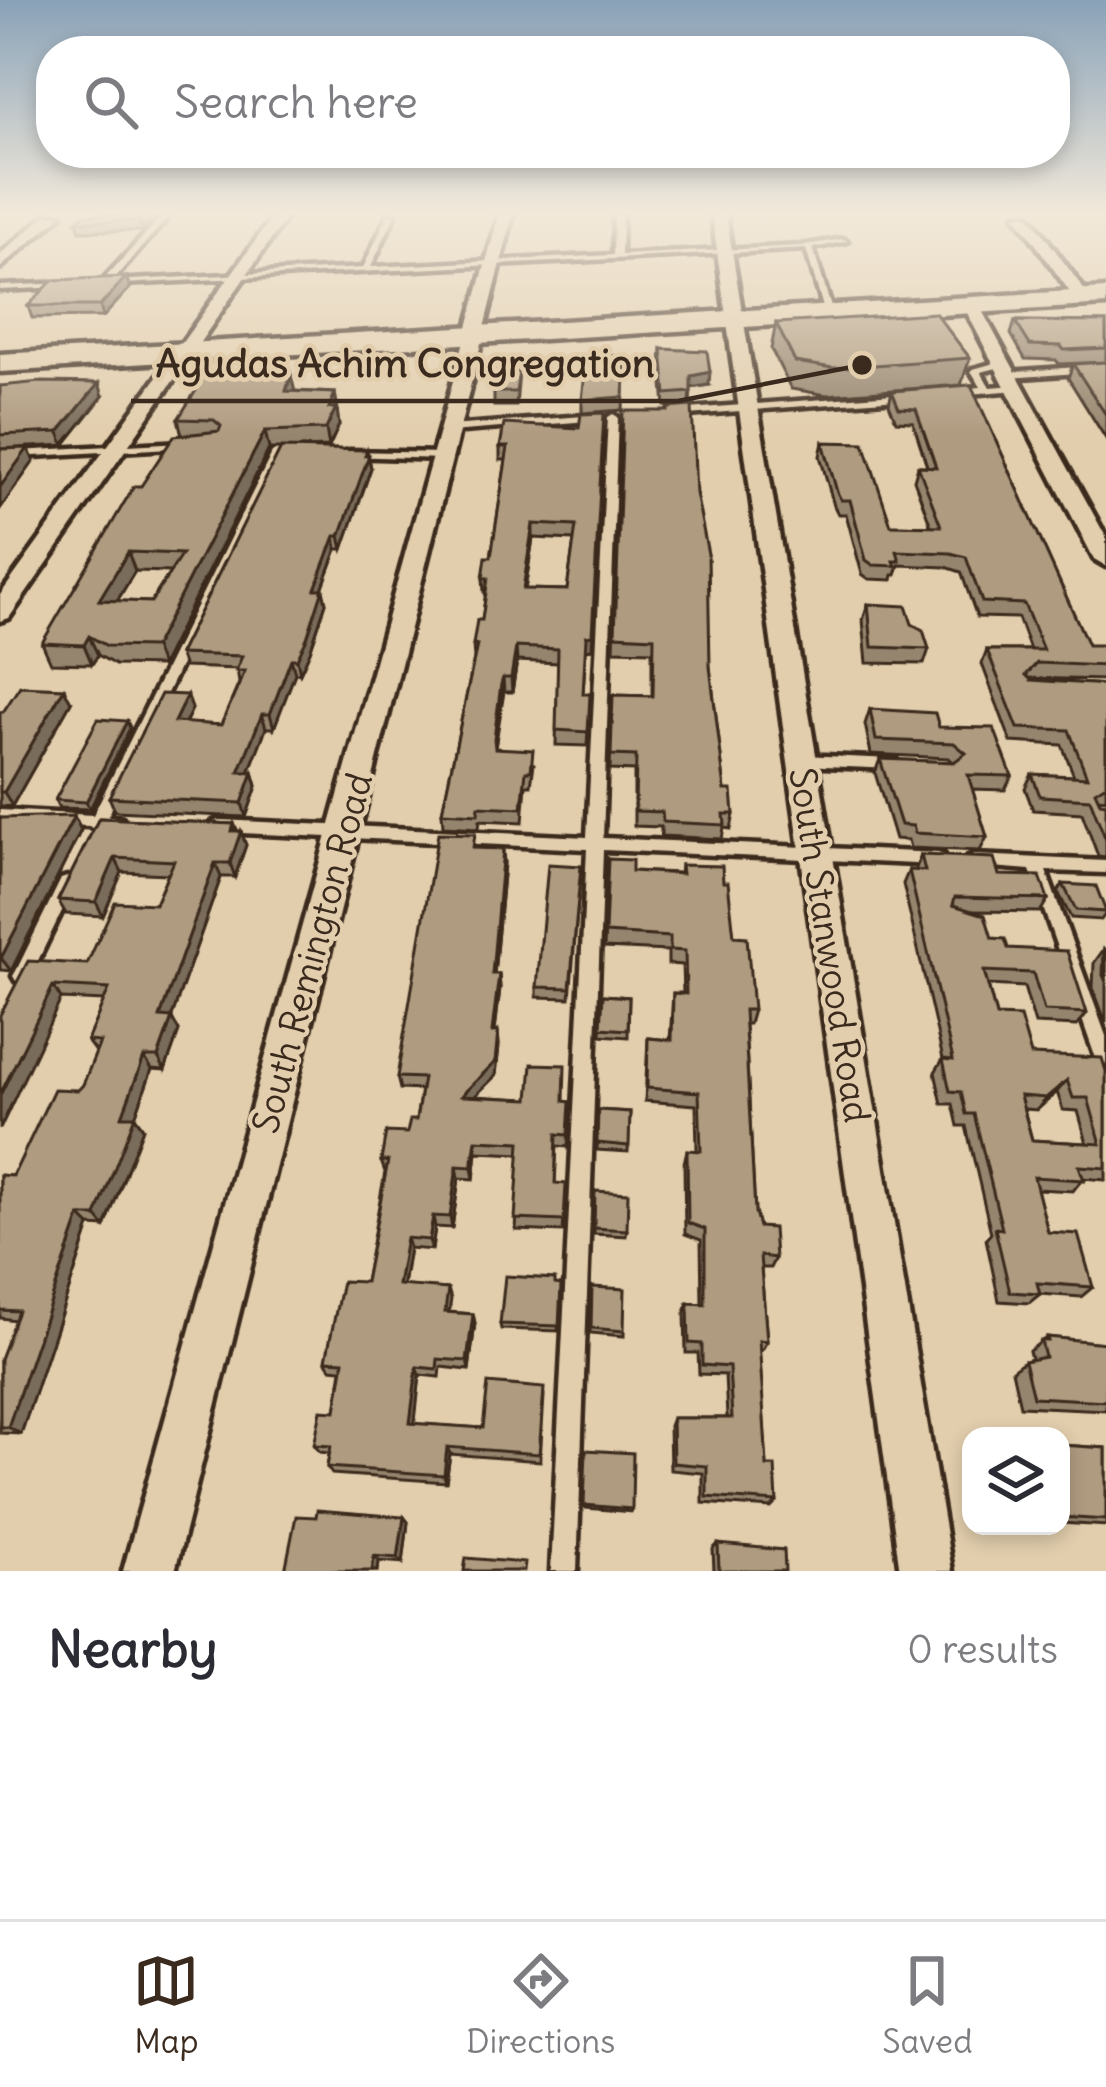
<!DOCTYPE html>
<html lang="en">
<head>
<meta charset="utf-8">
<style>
  body { margin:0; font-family:Delius,sans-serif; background:#f7f7f7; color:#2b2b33 }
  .controls { position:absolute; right:36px; bottom:36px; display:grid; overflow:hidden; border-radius:24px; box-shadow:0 6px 18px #0003 }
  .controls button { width:108px; height:108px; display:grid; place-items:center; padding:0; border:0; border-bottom:3px solid #e1e1e2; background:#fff; color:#2b2b33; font:60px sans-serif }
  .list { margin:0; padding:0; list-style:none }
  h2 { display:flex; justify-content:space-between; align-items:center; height:156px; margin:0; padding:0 48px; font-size:51px }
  h2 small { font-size:39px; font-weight:400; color:#7c7c81 }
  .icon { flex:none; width:66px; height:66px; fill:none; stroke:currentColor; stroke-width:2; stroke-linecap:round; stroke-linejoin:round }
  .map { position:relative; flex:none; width:1106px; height:1571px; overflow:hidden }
  .search { position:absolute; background:#fff; box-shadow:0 6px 18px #0003; left:36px; right:36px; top:36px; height:132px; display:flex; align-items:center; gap:30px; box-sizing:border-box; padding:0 42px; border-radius:48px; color:#7c7c81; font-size:45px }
  .sheet { height:348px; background:#fff }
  nav { display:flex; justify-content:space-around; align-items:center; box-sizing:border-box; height:168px; border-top:3px solid #e1e1e2; background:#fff; font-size:33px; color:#7c7c81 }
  nav a { display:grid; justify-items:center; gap:6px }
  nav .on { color:#3b2a1e }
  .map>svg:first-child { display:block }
</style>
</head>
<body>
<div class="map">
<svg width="1106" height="1571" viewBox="0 0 1106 1571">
  <rect width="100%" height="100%" fill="#e2cead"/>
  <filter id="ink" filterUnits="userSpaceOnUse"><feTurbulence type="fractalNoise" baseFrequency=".00833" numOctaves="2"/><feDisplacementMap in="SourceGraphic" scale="24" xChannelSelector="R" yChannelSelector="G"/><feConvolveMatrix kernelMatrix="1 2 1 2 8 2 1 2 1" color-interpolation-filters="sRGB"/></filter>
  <g filter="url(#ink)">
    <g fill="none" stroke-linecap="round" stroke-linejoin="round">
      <defs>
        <path id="lane" d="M163,215H170L112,281L363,268L388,215H395L371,267L613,255L614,215H622L621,255L801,246L843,239L847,241L813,248L833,314L829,317L825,314L806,249L102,285V281Z
          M66,283L67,285L63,287L0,290V286Z
          M1002,361L1007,364L1005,366L981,372L990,387L1015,385L1018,386V390L956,395L951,392L956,389L981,387L971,371L973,369Z
          M1106,365V371L1008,378L1003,375L1008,372Z
          M908,393L913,396L911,398L674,416L669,413L674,410Z
          M613,414L618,417L603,838L938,853L944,855L946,859L944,863L938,865L603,850L577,1571H551L587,849L219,832L213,830L211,826L213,822L219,820L587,837L608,417Z
          M597,415L602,418L601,420L450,432L445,429L450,426Z
          M183,442L187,443V447L0,458V452Z
          M277,450H295L300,453L295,456H281L108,816L122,818L125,822L122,826L103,827L96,831L89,826L0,822V810L93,815L272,453Z
          M349,451L443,453L448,456L443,459L345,456V452Z
          M801,755L894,759L901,764L894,769L801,765L794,760Z
          M974,855L1106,861V873L1046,871L1106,1036V1071L1099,1068L1097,1062L1030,870L968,865L966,861L968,857Z
          M67,877L73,879L75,884L28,981L22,984L16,981L13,976L16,971L61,879Z"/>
        <path id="street" d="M46,215H62L0,268V255Z
          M274,215H288L9,618L0,621V595Z
          M499,215H513L175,1571H123Z
          M712,215H726L952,1571H900Z
          M1015,215H1029L1091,299L1089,302H1077Z
          M971,300L979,305L1106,537V566L1094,559L963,305Z"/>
        <path id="primary" d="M1106,289V305L0,372V354Z"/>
      </defs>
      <use href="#lane" stroke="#3b2a1e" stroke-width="9"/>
      <use href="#street" stroke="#3b2a1e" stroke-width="9"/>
      <use href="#primary" stroke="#3b2a1e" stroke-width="9"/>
      <use href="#lane" fill="#e2cead" fill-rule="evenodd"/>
      <use href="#street" fill="#e2cead" fill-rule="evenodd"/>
      <use href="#primary" fill="#e2cead" fill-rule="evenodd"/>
    </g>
    <path fill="#96856e" stroke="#3b2a1e" stroke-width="3" fill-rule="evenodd" d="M157,215L142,231H80L77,221Z
      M126,277L130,288L103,317L32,318L28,306Z
      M1015,321L1106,322V362L1059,364L1056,360L1025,359L1011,334Z
      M776,323L970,358L961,385L827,395L791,389L771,349Z
      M662,349L709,385L691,388L690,405L665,406L661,362Z
      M626,356L623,410L582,413V400Z
      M1106,362V439L1068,378L1073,364Z
      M519,372L516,406H494V392Z
      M971,385L1088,645L1106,653L1105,680L1029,678L1031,680L1106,685V799L1098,798L1100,802L1106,803V857L1098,856L1082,813L1033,810L1025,788L1032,774L1074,776L1062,745L1011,742L982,664L987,650H1030L1018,618L977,617L961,572L946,567L899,565L896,575H893L892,580L869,579L862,574L846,514H838L834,506L820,456L823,442L891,525L931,526L914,480L918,466H927L913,422L896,421L889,404L892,391Z
      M0,386L103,396L64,445L0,449Z
      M295,391L335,393L338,410L337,413L339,425L329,447L298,448L367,450L371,468L343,549H337L322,589L326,603L310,651L300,673H295L274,728H266L249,772H253L257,786L246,817L115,811L109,797L187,695L192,709L185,723L221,725L239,683L237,669L184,667L179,654L281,449H269L161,666L115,665L98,655L92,664L51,663L42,643L182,435L178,419ZM135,571L170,572L151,602L117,601Z
      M623,411L696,493L710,667L725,790L734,814L731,829L724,828L722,839L661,836V827L634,826V771L610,770L613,695L652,696V651L614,650Z
      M579,428L592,649L586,650L583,694H590L587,746L556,745L558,663L517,661L512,692H504L502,698L495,748L534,764L531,785H526L523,822L480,820L479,828L443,826L442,812L474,659L473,645L482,620L486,592H484L483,578L491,557L506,460H500V447ZM533,538L574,540L567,590L525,589Z
      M868,604L912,624L929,649L924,664L867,663L863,620Z
      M71,702L12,806L0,807V712Z
      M870,709L939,727L1012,776L1005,790L972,789L987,837L980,851L910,848L908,840L895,839L875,773L880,759L954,762L948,758L871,754L865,724Z
      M127,721L130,728L90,809L59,808L55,800Z
      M0,818L81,830L11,971L0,970Z
      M99,818L234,824L246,845L235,877H221L171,1018L179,1031L165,1070L152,1069L135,1117L143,1128L105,1227L90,1226L21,1434L0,1433V1359L15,1320L0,1318V1175L13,1176L83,1085L96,1053L87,1041L104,1001L61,999L0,1015L87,964L155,904L168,874L122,872L103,916L66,914L58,900Z
      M476,848L504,863L494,974H499L500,988L495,1032H498L499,1045L496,1075L475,1096L570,1102L568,1147L557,1146L555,1184H566L563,1232L516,1230L520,1154L477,1152L474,1179L459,1178L452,1228L435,1227L432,1250L409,1248L403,1286L448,1289L451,1299L449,1312L473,1314L475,1323L469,1370L441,1367L440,1377L420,1375L414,1424L483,1428L544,1396L540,1461L450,1454L446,1482L332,1474L327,1467L329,1453L320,1452L314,1445L336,1411L342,1369L331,1368L326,1360L365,1282L385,1172L381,1161L407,1133L416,1120L421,1090L400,1089L397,1077Z
      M921,855L999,875L1048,899L1040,912L974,911L992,938L1008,948L1087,1013L1077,1026L1035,1024L1024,987L988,985L996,1016L1031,1055L1106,1071V1180L1083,1178L1073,1191L1037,1189L1048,1232L1093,1287L1081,1297L1040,1294L1029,1303L999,1301L986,1239L991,1233L966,1126H958L953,1104H942L935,1072L943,1059L903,884L909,870L915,871ZM1057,1092L1063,1110L1078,1111L1087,1143L1032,1140L1024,1109L1037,1110Z
      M608,859L632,871L680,873L681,865L723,882L734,936L753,1010L749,1024H745L755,1212L759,1227L775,1258L770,1268H761L767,1341L762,1350H759L767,1466L777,1502L771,1508L703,1503V1473L670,1470L669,1426L672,1418H727L725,1375L699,1374L698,1353H686L685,1313L688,1303L702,1304L701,1240L685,1234L684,1163L687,1150L697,1151L696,1105L645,1101L648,1038L670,1040L673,993H683L682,965L668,964V951L604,948Z
      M581,866L570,998L537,997V987Z
      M1063,884L1106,913L1101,920L1071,918L1058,892Z
      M1104,949L1106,950V1023L1093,988L1094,963Z
      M603,995L629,997L628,1037L601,1035Z
      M598,1110L630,1112L628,1152L597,1150Z
      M595,1191L627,1230L626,1236L594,1234Z
      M555,1284L561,1285L558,1331L501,1329L500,1324Z
      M592,1287L624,1331V1336L590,1333Z
      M1047,1337L1106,1343V1410L1020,1406L1012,1370L1024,1361L1031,1359L1029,1351Z
      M1061,1445L1106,1448V1526L1061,1523Z
      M586,1450L632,1509L631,1512L584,1508Z
      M404,1517L408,1522L403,1563L379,1561L378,1571H285Z
      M718,1544L785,1571H714L713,1549Z"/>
    <path fill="#7a6c5a" stroke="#3b2a1e" stroke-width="3" d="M145,215H157L142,231L139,221Z
      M126,277L130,288L103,317L100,306Z
      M710,372L709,385L690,388L691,376Z
      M291,375L295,392L286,391Z
      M99,383L103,396L64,445L59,432Z
      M335,393L339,425L329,447L326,429L329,408Z
      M604,413L592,649L586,650Z
      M265,431L269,449L161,666L154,647Z
      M28,448L34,461L0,509V487Z
      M367,450L371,468L343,549L340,536Z
      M533,524V538L523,603V589Z
      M335,536L337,549L317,602L315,589Z
      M128,552L135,571L106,619L99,600Z
      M323,589L326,603L310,651L300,673L297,659Z
      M89,636L98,655L92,664L84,645Z
      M516,647L517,661L512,692L511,678Z
      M291,659L295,673L274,728L270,714Z
      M503,678L504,692L494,754V739Z
      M64,688L71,702L12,806L4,792Z
      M187,695L192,709L179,736L174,722Z
      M262,714L266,728L244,785L239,772Z
      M127,721L130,728L90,809L86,802Z
      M253,772L257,786L246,817L242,803Z
      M74,816L81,830L11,971L1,958Z
      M234,824L239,837L241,831L246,845L235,877L230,863L232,831Z
      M503,849L504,863L493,987L492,974Z
      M115,858L122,872L103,916L96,902Z
      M215,863L221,877L167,1030L160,1017Z
      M499,974L500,988L493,1045L492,1032Z
      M53,986L61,999L0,1129V1095Z
      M172,1018L179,1031L165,1070L158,1057Z
      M498,1032L499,1045L496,1075L463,1108L461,1096Z
      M144,1057L152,1069L135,1117L143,1128L105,1227L96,1216L122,1116Z
      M1067,1080L1057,1092L1037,1110L1046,1098Z
      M476,1140L477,1152L474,1179L472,1167Z
      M457,1166L459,1178L452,1228L450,1217Z
      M80,1216L90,1226L21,1434L8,1427Z
      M433,1216L435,1227L432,1250L429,1240Z
      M406,1238L409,1248L401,1295L398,1285Z
      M473,1314L475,1323L469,1370L467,1361Z
      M417,1367L420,1375L414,1431L410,1423Z
      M447,1447L450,1454L446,1482L444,1475Z
      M404,1517L408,1522L403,1563L398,1558Z
      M374,1556L379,1561L378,1571H372Z"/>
    <path fill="#af9b80" stroke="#3b2a1e" stroke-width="3" fill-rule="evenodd" d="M84,215H145L139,221H77Z
      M126,277L100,306H28L53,280Z
      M935,313L970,358L833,368L795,362L776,323Z
      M1015,321L1106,322V348L1064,350L1061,346L1030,345Z
      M662,349L707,351L710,372L691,376V392L666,394Z
      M587,355L626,356L624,397L582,400Z
      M1106,362V415L1073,364Z
      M497,371L519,372L516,392H494Z
      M207,373L291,375L286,391L335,393L329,408H336L326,429L265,431L154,647L107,646L89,636L84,645L42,643L134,486H141L174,436L219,431L221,426L214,420L178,419ZM128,552L182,554L151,602L99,600Z
      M40,382L99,383L59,432L0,435V386Z
      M971,385L1088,645H1102L1106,653V666L1037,663L1026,675L1031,680L1106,685V784L1095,791L1100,802L1106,803V840L1090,799L1040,796L1032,774L1087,777L1069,730L1018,728L987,650H1043L1024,604L982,602L966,557L951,553L897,551L900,561H894L896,566L873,565L866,560L850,500H841L837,492L823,442L864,443L891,525L941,526L918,466L936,467L916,409L899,408L892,391Z
      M692,406L696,493L708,554L710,667L725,790H732L734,814H724L725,825L663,822L662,812L635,811L636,756L611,755L613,695L653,696L654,637L615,635L623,411H668V408Z
      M604,413L592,635L586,636L583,694H590L588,732L556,730L558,649L516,647L511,678H503L501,684L494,739L495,748L533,750L531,771H526L522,808L479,806L478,814L442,812L477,645H473L477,620H482L488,578H483L486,557H491L508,447H500L504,424L579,428L581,414ZM533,524L576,526L567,590L523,589Z
      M28,448L0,487V449Z
      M281,448L367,450L365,455H369L340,536H335L315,589H323L307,638L297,659H291L270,714H262L239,772H253L242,803L109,797L161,694L187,695L174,722L221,725L245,671H236L242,656L179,654Z
      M868,604L906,606L912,624L923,630L929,649L872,647Z
      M20,686L64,688L4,792H0V712H3Z
      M870,709L935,713L939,727L994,728L1012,776L968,775L987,837L915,833L913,826L901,825L880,759L954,762L966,753L954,743L876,740Z
      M98,719L127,721L86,802L55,800Z
      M74,816L1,958H0V818Z
      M99,818L234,824L232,831H241L230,863H215L160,1017L172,1018L158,1057H144L122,1116H135L96,1216H80L8,1427H0V1359L18,1311L0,1310V1175L13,1176L54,1089L78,1090L83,1085L100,1042L87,1041L109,989L53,986L0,1095V1015L28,961L87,964L115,902L155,904L174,861L115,858L96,902L58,900Z
      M438,833L475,834L473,848L503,849L492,974H499L492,1032H498L495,1062L461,1096L529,1099L532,1064L565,1065L564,1101L570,1102L568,1135L557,1134L555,1183L566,1184L564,1221L515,1219L520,1142L476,1140L472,1167L457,1166L450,1217L433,1216L429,1240L406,1238L398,1285L448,1289L445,1312L473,1314L467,1361L438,1359L437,1369L417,1367L410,1423L483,1428L488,1383L544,1388L539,1454L447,1447L444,1475L327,1467L331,1446L314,1445L321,1410L336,1411L344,1361L326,1360L342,1281L365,1282L388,1161H381L386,1132L407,1133L410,1120H416L423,1078L397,1077Z
      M921,855L994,858L999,875L1040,876L1048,899L955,897L953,905L985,915L992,938L1005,939L1008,948L1067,951L1087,1013L1044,1011L1033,973L984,971L996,1016L1020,1017L1031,1055L1102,1058L1106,1071V1168L1079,1166L1084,1180L1034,1177L1048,1232L1078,1234L1093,1287L1037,1283L1040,1294L1010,1292L995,1228L1002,1229L974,1114H966L961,1092L950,1091L943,1059L953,1060L909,870L925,871ZM1067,1080L1073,1098H1088L1101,1144L1032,1140L1020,1096L1046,1098Z
      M608,859L632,860V871L682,874L681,865L722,866L723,882H728L734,936L747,937L753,1010H744L755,1212L759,1227L773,1228L775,1258L760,1256L767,1341L759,1340L767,1466H775L777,1502L707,1497V1466L673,1463L672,1418H732L729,1367L702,1365V1344L689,1343L688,1303L705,1304V1229L688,1223L687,1150L701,1151L699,1092L647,1088L648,1038L672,1040L673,993L686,994L685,951L670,950V937L605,933Z
      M548,864L581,866L570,988L537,987Z
      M1063,884L1096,886L1106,912L1076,910Z
      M1104,949L1106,950V982L1103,975Z
      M603,995L629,997L628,1030L601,1028Z
      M598,1110L630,1112L629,1146L597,1143Z
      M595,1191L628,1193L627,1230L594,1228Z
      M505,1276L555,1279V1284L561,1285L559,1326L500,1324Z
      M592,1287L625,1289L624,1331L591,1328Z
      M1047,1337L1106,1343V1401L1033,1397L1024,1361L1045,1357L1041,1341H1048Z
      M1061,1445L1106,1448V1520L1061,1517Z
      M586,1450L633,1453L632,1509L584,1505Z
      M317,1510L404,1517L398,1558L374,1556L372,1571H285L296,1516L316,1517Z
      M718,1544L784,1550L785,1571H719Z
      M466,1558L525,1563L524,1571H464Z"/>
  </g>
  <linearGradient id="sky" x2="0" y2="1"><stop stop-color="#89a2b8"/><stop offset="0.49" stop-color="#f2e9da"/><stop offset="1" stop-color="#f2e9da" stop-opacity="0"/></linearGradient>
  <rect width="1106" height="435" fill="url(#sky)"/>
  <g text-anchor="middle" stroke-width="9" stroke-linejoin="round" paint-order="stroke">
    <g font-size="36" fill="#3b2a1e" stroke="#e2cead">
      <text transform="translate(830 945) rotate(81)" y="13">South Stanwood Road</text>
      <text transform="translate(312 953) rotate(-75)" y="13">South Remington Road</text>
    </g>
  </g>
  <path fill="none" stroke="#3b2a1e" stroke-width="4.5" d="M862 365L678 401H131"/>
  <circle fill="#3b2a1e" stroke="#e2cead" stroke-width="4.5" cx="862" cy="365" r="12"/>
  <g font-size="39" text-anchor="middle" font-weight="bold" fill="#3b2a1e" stroke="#e2cead" stroke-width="9" stroke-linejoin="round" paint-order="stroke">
    <text x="405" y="377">Agudas Achim Congregation</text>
  </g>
</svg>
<div class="controls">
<button><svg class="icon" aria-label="layers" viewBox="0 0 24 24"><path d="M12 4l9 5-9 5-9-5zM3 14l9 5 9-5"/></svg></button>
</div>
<div class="search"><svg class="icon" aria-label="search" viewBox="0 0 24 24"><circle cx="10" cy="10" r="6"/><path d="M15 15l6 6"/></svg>Search here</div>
</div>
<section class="sheet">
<h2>Nearby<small>0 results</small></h2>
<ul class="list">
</ul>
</section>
<nav>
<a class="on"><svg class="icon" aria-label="map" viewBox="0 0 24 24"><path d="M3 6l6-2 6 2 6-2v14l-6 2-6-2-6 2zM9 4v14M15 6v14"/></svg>Map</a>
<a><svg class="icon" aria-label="directions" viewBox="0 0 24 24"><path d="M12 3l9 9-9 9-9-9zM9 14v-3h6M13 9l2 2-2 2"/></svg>Directions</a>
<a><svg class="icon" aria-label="saved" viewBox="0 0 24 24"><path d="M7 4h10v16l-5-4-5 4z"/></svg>Saved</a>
</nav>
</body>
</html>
